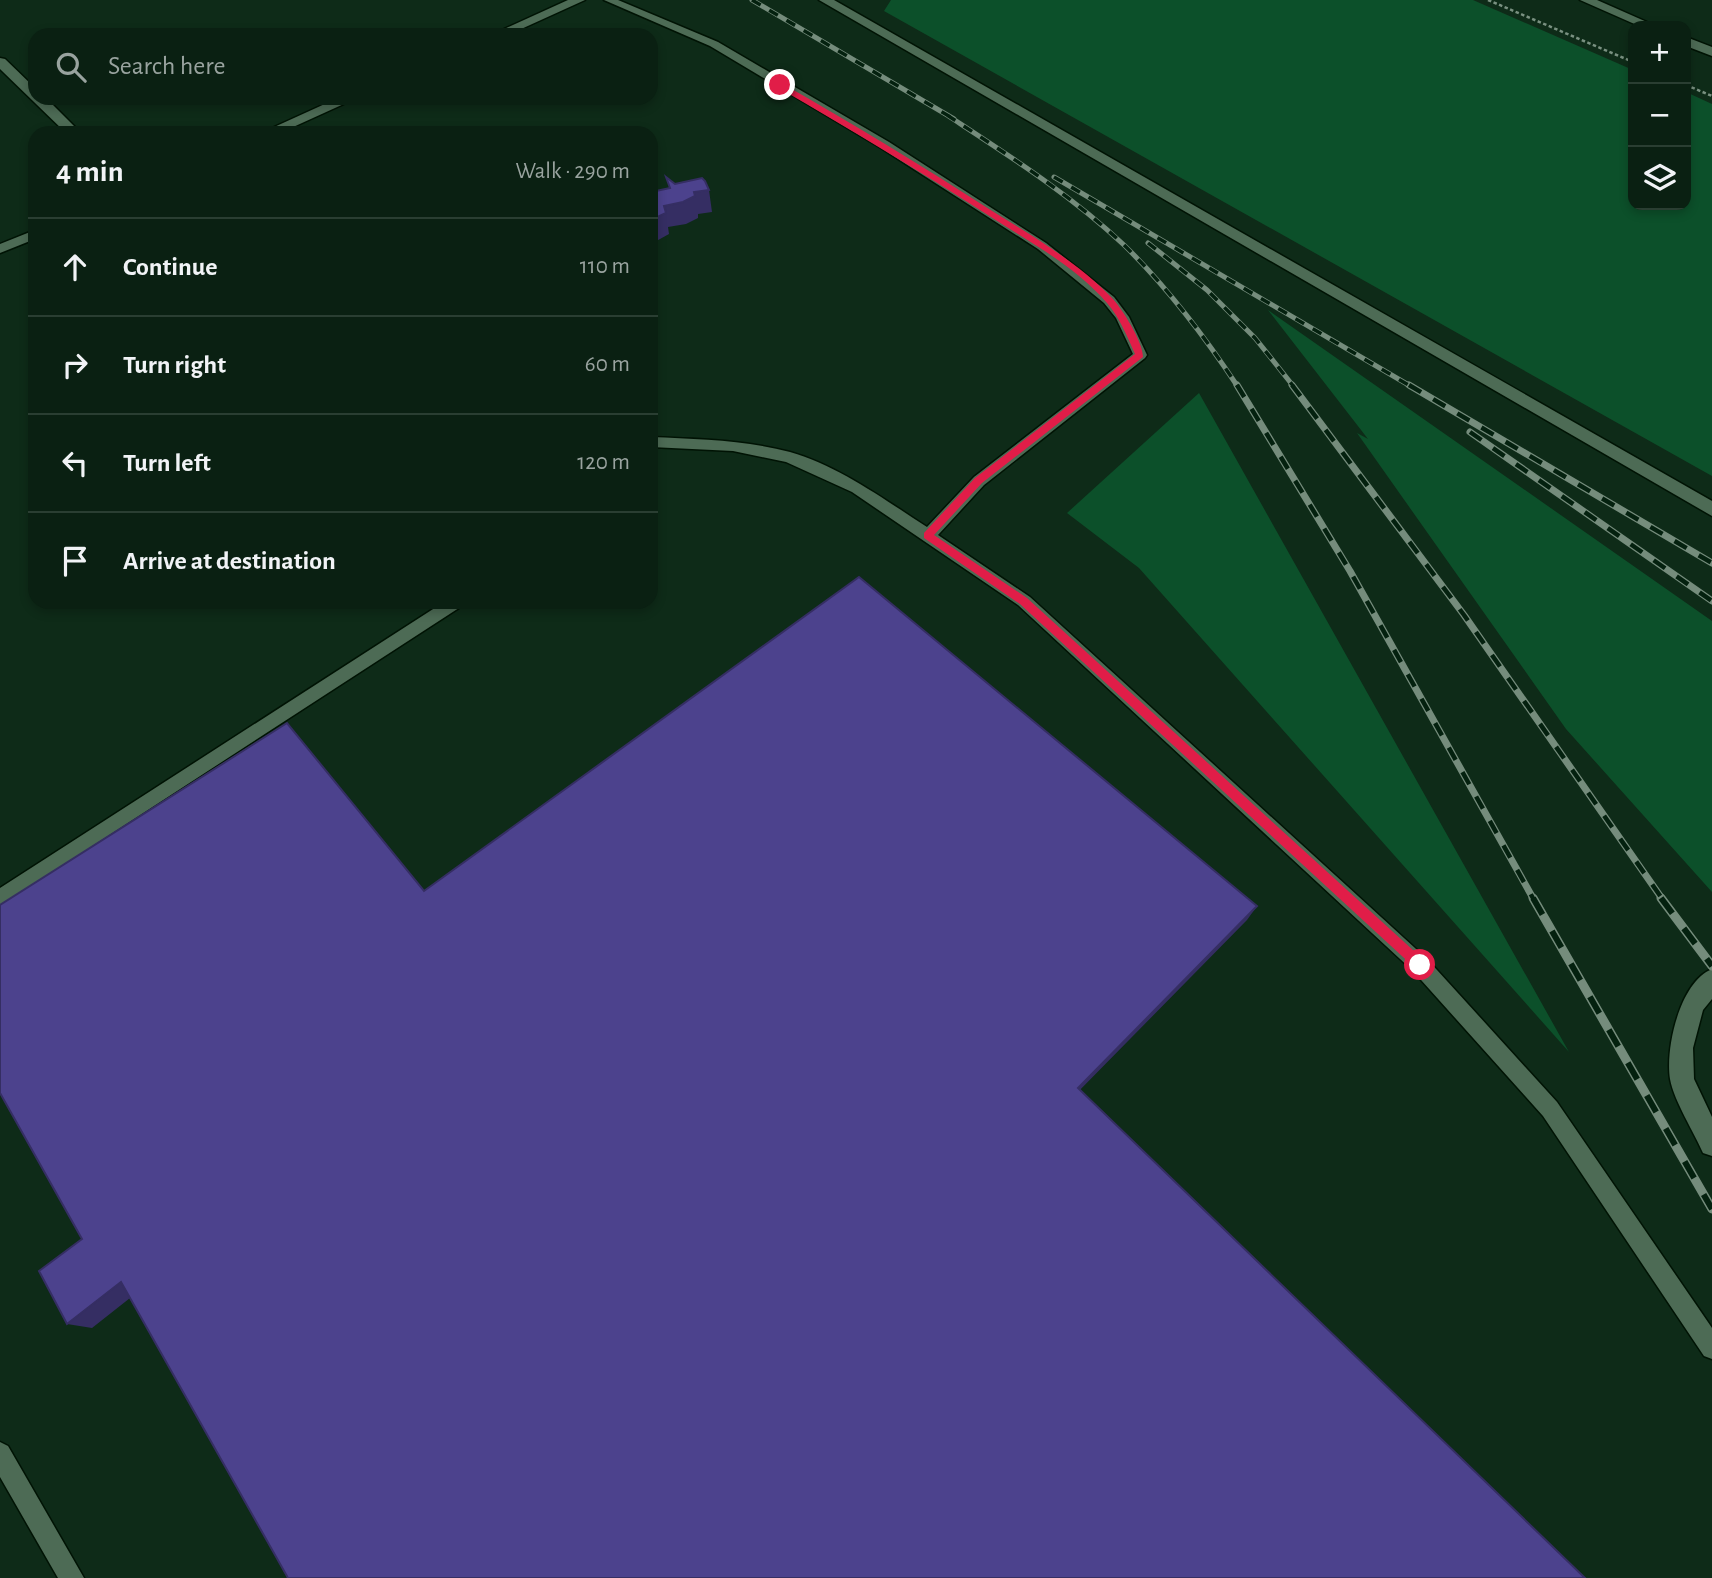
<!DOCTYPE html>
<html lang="en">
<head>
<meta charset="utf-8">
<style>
  body { margin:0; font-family:"Alegreya Sans",sans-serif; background:#182d20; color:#f1f3f6 }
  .controls { position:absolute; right:21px; top:21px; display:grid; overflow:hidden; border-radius:14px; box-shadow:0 4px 10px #0003 }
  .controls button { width:63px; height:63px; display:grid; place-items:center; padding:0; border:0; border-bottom:2px solid #2a3e32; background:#0a2012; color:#f1f3f6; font:35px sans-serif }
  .stop { position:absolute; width:21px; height:21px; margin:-16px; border:5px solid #e11d48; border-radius:50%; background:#fff }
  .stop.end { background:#e11d48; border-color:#fff; box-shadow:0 2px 7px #0008 }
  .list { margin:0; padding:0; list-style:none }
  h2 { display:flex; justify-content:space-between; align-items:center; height:91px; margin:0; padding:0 28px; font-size:30px }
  h2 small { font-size:23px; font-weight:400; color:#99a39f }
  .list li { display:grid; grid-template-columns:46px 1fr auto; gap:21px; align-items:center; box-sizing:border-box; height:98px; padding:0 28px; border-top:2px solid #2a3e32 }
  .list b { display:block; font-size:26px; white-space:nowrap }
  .list em { font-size:23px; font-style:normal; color:#99a39f }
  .icon { flex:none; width:38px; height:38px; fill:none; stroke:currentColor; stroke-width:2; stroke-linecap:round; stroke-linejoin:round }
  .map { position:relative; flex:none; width:1712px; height:1578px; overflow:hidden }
  .search { position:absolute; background:#0a2012; box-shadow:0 4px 10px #0003; left:28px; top:28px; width:630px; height:77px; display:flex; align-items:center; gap:18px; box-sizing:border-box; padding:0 24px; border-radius:21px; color:#99a39f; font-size:26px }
  .panel { position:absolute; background:#0a2012; box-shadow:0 4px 10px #0003; left:28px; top:126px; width:630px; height:483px; border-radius:21px }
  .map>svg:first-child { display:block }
</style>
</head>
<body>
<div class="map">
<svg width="1712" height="1578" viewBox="0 0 1712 1578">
  <rect width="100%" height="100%" fill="#0e2b18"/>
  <path fill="#0c502a" d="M891,0H1473L1633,70V205H1686V92L1712,104V476L884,11Z
    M1268,310L1712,621V892L1566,729L1357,433L1368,439Z
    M1199,393L1569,1052L1139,568L1067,513Z"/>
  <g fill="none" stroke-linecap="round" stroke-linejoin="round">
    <defs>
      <path id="lane" d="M604,0H618L718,42L889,142L1046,243L1114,297L1129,317L1147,355L1145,358L984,485L938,535L1030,597L1427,959L1557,1102L1712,1328V1359L1704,1356L1543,1116L1413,971L1018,605L852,492L786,462L733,451L651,447V437C698,439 745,440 790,452C839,466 885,500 927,527L974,477L1133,354L1116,318L1104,303L1038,249L881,148L710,46Z
        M35,230V239L0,253V244Z
        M444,602H464L462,606L0,906V888Z
        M0,1442L8,1446L84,1578H58L0,1477Z"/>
      <path id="street" d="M568,0H585L508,35H491Z
        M819,0H834L1712,501V516Z
        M1580,0H1597L1656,26H1639Z
        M1686,37L1712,47V56L1686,46Z
        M0,58L5,59L35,88V98H46L81,133H66L0,69Z
        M338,98H357L280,133H261Z
        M1712,969V999L1703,1010L1693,1048L1694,1079L1712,1117V1156L1703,1153C1694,1132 1674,1101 1670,1079C1665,1048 1680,982 1712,969Z"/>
    </defs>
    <use href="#lane" stroke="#001304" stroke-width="3"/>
    <use href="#street" stroke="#001304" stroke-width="3"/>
    <path stroke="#799080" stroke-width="2.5" stroke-dasharray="3.5 2.5" stroke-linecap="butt" d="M1488,0L1633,62
      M1686,85L1712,96"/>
    <use href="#lane" fill="#4d6b55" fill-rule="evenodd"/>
    <use href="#street" fill="#4d6b55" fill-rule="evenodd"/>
    <defs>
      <path id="rail-far2" d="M752,0L954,119
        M947,115C1008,155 1071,195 1124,245C1168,288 1205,337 1238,387
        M1054,177L1412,387
        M1148,243L1207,290L1255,338L1294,387"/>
      <path id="rail-far1" d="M1237,385L1350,571L1534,900
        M1292,385L1464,615L1663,900
        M1409,385L1712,563
        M1470,432L1712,601"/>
      <path id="rail" d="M1533,898L1712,1209
        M1661,898L1712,966"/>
    </defs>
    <use href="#rail-far2" stroke="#758c7c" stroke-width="5"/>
    <use href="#rail-far1" stroke="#758c7c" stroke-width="7"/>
    <use href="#rail" stroke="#758c7c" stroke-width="9"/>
    <use href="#rail-far2" stroke="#04210f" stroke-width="3.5" stroke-dasharray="10" stroke-linecap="butt"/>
    <use href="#rail-far1" stroke="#04210f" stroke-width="4.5" stroke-dasharray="14" stroke-linecap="butt"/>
    <use href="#rail" stroke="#04210f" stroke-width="6" stroke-dasharray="19" stroke-linecap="butt"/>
  </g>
  <path fill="#352e63" d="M709,190L712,212L698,214V218L686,224L668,227L669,234L651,244V220L664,206L694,192Z
    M1257,906L1247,920L1072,1098L1078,1088Z
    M121,1282L144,1287L92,1328L67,1324Z"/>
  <path fill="#4c428d" stroke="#352e63" stroke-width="2" d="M666,177L675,184L702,178L705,181L709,190L694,192L695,196L683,202L664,206L666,213L651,220V192L670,188Z
    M859,577L1257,906L1078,1088L1585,1578H288L121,1282L67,1324L39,1271L82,1239L0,1093V905L287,723L424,891Z"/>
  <path fill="#e11d48" d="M777,84H783C853,124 921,165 989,209C1031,235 1076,261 1111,297C1122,308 1143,342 1143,357L982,483L934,535L1027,598L1425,961V969H1416L1020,604L924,538V533L975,478L1135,354C1127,336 1120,318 1107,303C1076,267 1030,242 991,217C921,172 850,129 777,87Z"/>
</svg>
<div class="controls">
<button>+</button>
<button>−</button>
<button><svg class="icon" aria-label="layers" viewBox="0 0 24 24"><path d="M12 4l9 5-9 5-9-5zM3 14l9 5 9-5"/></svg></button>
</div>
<div class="stop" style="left:1420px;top:965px"></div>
<div class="stop end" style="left:780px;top:85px"></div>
<div class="search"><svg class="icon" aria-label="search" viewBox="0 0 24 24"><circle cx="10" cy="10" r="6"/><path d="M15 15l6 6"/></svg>Search here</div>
<section class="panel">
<h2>4 min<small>Walk · 290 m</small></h2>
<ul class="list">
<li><svg class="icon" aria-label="ahead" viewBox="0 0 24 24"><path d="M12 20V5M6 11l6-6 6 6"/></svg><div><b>Continue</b></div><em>110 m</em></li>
<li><svg class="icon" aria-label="right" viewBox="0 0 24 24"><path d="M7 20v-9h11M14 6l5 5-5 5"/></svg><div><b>Turn right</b></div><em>60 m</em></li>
<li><svg class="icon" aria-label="left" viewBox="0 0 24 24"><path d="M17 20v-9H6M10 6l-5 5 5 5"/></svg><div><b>Turn left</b></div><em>120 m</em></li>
<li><svg class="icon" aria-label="arrive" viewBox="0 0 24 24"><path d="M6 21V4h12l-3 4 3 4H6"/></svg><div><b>Arrive at destination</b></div></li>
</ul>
</section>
</div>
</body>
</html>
